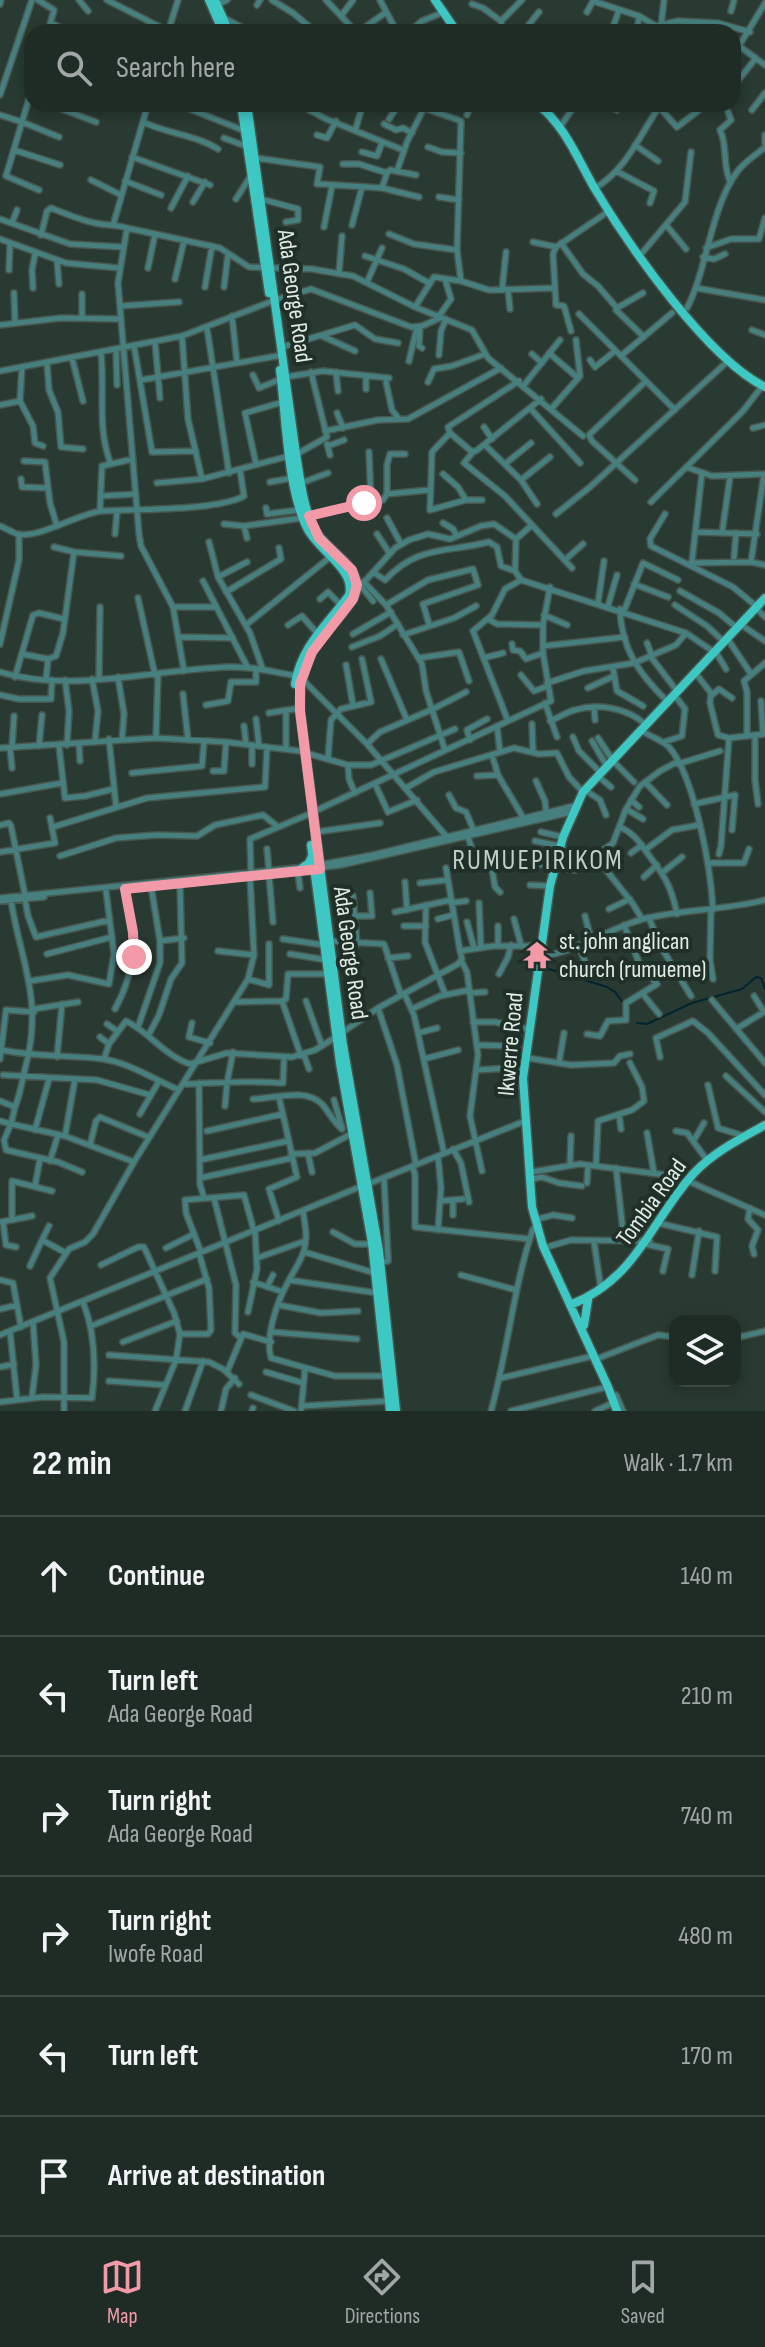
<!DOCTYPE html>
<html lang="en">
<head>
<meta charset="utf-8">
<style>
  body { margin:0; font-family:"Sofia Sans Condensed",sans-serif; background:#2c3832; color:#f1f3f6 }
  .controls { position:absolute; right:24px; bottom:24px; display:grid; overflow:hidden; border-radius:16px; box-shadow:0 4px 12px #0003 }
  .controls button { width:72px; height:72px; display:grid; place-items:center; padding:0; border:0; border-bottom:2px solid #3c4843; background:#1f2c26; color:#f1f3f6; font:40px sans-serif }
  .stop { position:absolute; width:24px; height:24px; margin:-18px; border:6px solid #f39aa9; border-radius:50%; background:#fff }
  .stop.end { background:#f39aa9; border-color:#fff; box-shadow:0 2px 8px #0008 }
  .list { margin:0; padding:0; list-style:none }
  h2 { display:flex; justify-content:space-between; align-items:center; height:104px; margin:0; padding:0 32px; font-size:34px }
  h2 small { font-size:26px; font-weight:400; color:#a1a7a7 }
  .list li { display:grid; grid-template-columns:52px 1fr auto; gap:24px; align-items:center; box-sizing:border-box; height:120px; padding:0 32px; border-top:2px solid #3c4843 }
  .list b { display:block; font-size:30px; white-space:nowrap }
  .list p { margin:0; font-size:26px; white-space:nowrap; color:#a1a7a7 }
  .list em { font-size:26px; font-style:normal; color:#a1a7a7 }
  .icon { flex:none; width:44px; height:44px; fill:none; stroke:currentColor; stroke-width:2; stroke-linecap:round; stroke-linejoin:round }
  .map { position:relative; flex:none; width:765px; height:1411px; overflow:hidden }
  .search { position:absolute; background:#1f2c26; box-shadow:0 4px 12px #0003; left:24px; right:24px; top:24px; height:88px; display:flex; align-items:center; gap:20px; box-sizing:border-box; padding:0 28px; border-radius:24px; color:#a1a7a7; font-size:30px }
  .sheet { height:824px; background:#1f2c26 }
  nav { display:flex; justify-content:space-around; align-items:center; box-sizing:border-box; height:112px; border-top:2px solid #3c4843; background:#1f2c26; font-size:22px; color:#a1a7a7 }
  nav a { display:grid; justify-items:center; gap:4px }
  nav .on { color:#f39aa9 }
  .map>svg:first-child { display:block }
</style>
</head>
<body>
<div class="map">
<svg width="765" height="1411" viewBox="0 0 765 1411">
  <rect width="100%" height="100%" fill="#293a32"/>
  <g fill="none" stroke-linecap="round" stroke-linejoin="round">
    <path stroke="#002530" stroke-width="2" d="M549,969L607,987L615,992L624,1004
      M637,1023L647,1024L692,1003L742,989L756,977L761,978L765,989"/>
    <defs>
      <path id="minor" d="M38,0L54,10L48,32
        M79,0L88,11
        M107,0L168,31
        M272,0L293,13L316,32
        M326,0L356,32
        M380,0L397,32
        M0,4L1,0
        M472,4L483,8L501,21
        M217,5L227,0
        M257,5L260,0
        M731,11L734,0
        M587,12L593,1L639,16L656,26L678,21L718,23L750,32
        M341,16L353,0
        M224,18L251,32
        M51,23L70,32
        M661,26L664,0
        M613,27L619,10
        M138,30L145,32
        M168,32L178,0
        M358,32L385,13
        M409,32L422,21L439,14
        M499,32L502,27L501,21L522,0
        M523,32L539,12
        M637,32L639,16
        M739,46L765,3
        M733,47L739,46L765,65
        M733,87L756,58
        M0,95L32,0
        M48,104L96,122
        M177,104L245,131
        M298,104L326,119L403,150
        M412,104L461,121L457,250L461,281
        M604,104L617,110
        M659,107L677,127L707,104
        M752,110L765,93
        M728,112L731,120L720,130C728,145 722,165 730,181
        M0,115L22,122L32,89
        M467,115L471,104
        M389,119L399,104
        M143,122C168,134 196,135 218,149
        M384,124L396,130L403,128L412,133
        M562,124L576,104
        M355,131L363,104
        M317,135L327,138L336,121
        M765,135V143
        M224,138L248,147
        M635,145L658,161
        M428,147L442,152L461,153
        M14,150L60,165
        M362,152L377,156L382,143
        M132,157L210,185
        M256,158L320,167L317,184H320L382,188L419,197
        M343,164H359L387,173L390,170L416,175
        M397,171L407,142L426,104
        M616,171L654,191L650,203
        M91,180L121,195
        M125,181L161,195
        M382,188L387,173
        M595,188C626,170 640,135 659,107L658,104
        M39,190L6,176L22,122L59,137
        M439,197L459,200
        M236,199L250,177
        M261,199L298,209V220L286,222
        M193,202L205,182
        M171,208L188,176
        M0,219L70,244L122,247
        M114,222L148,104
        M12,223L17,210
        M352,225L362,187
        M667,226L686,249
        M324,227L332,186
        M127,228L118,283L139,534L141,546L173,607L184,671
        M389,234L414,244L457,250
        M41,235L47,211L51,208C66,214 80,220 95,223C108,226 114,224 127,228L220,248L249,267L312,269L353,276L415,307L434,277L461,281L489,290L555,288L553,254L556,247L609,211
        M0,239L66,263L119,268
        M533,242L556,247
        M561,243L583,274L598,286L617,308L643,293
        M706,248L731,239H759L765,218
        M642,253L685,202L691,152
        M365,256L404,269L429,283
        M703,257L714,259L725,254
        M57,261L59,284
        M148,268L155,234
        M9,270L10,243
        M339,273L342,236
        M175,279L184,241
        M367,282L382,248
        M205,287L212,246
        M224,287L228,254
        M33,288L32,270L35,254
        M555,288L556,305L564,306L571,331
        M696,288L765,300
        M502,290L506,252
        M508,290L510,309
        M14,293L15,323
        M82,294V317
        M275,300L311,289L411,327L422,326L440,318
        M120,306L179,302
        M415,307L472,330L488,358L583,436
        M687,308C707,270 711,207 737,172C745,161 755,156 765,147
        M616,310L644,337
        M579,314L675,410
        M232,316L237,363
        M439,316L451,299L445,279
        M0,325L61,318L120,319
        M420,327L419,346L422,348
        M207,328L229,473
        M752,330L765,335
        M182,336L188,419L202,479
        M322,336L355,351
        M155,342L160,398
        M134,346L152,452L196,451
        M282,347L355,325L375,339L398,343
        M116,350L117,385
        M101,353C105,391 97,426 110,462
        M549,353L578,378
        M532,354L542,363
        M439,355L441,331L446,319
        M622,355L672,313
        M72,358L83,401
        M590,360L595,367L615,351
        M409,361L417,327
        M47,363L49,390L58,412L61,447L83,449
        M22,367L20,401L33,426L35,443L43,446
        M0,371L182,336L270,302
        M336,372L338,391
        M253,375L259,388L281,379
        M286,377L323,371L389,378
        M141,380L277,356
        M386,382L392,410L399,419
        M428,382L434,369L452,366L485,354
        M524,385L560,340
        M366,389V377
        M0,405L20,401
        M530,408L580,463
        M552,408L580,376L576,340
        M337,413L343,428
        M484,427L492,439
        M753,428L765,425
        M325,431L378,420L408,419L501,368
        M450,433L471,451H476L541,399
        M327,444L330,455
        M485,445L521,480L537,504
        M328,446L344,440
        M369,452L371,502
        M473,452L464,463L505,496L572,568
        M297,454L327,437L311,372
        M24,461L45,462L50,503L57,526
        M256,464L245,413L283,402
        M505,464L531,443
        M686,467L712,476L765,474
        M443,474L458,487L466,500
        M21,479L22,487L48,488
        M521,480L550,457
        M635,480L592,441L589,435L646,381
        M270,482L293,478
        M157,483L202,479L289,456
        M301,483L328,473
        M387,494V465L390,454H405
        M101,496L136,494
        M482,500H466L430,510L432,452L450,433L448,427L519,381
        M651,502L743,411L763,385
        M266,508L267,514L299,510
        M100,511L102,466L133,459
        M556,514L590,487L728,361
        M665,514L650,539L651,546L733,587L756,606
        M309,516L383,500L387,494L429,490
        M387,518L401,544
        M443,523L453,529L457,536
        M224,524L244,526L302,518
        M0,526C5,528 12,532 17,534C39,539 79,513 102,511C135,509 217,511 244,496L240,470
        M244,526L247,538
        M695,532L757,534
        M722,533L730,477
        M115,534L117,512
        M377,534L390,554
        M516,539L532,525
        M209,542L218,577L250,633L263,670
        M54,547L74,552L121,556
        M734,557L736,533
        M565,560L583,544
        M692,561L702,473
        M751,562L764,474
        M690,563L751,562L765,565
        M373,572L385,580C418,545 445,553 489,542L497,547L501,566L515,571
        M218,577L247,562
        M203,581L248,668
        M364,582L386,605L422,664L426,691L445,750
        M359,584L373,601
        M634,584L668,597
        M358,585L367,579L395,548L409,540L428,534L450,539L481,526L494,524L516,539L515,571L521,580L686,633L714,652
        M680,591L719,613L737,628
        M226,592L281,559L279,548
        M138,598L155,675
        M320,599L328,592L341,605
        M598,603L604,561
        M386,605L428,580L473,569L478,585L423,604L429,624
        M675,605L707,626L724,642
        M608,606L617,575
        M173,607H216
        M620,609C621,649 640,675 667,701
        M758,610L765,617
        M624,611L643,563L678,580
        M544,615L567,625
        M488,619L497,624L543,625
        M246,625L329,558
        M288,625L302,616L317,633
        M743,626L765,641
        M353,634L391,612
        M403,635L454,618L476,606
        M180,637L233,638
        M729,641L751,674
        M647,643L652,656
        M0,644L19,560V534
        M512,644L513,650L520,651L526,659L543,653
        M543,646L625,637
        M352,647L380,636L398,624
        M22,654L48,659L56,656L63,633L74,552
        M717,654L726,669
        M651,657L677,691
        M419,658L459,652L469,681
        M484,658L503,653
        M381,659L407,720
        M346,665L353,705
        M613,668L617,691L643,706
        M0,672C70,694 156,669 229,667C251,666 274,672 296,676
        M521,675L534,691L548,686
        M697,675L711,693L710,703L718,735L729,738L765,734
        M15,677L33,615L39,613L64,619
        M118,677L124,714L122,739
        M99,678L100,607
        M92,679L98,711L95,741
        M302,679L367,744L447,837
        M46,680L48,659
        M65,680L69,711L67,745
        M547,683L584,671L634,663L676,645L686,633
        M588,688L614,676
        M183,694L188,740
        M0,695L19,699H51L52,680
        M712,695L719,689L732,698
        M761,701L763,734
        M545,703L557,737
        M206,705L228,701L231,682H256V669
        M594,708L595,720
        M286,710V749
        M269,713L294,709
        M256,719L259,746
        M508,721L473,631L492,615L505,589L521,580
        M550,721C559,718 566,712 575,710C599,703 627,708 645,724
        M532,724L533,751
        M244,726L246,744
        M497,726L500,752
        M642,731C651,737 662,740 669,747C695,777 711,870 713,910
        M755,735V780L758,804
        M747,736V692L744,681L765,663
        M573,737L579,751L600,772
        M156,738L158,674
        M598,738L612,759
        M109,739L116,806
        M470,740L467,730L487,719
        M592,741L606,765
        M664,742L682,736L685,709L676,697
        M79,744L80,761
        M367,744L380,732L433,709L466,692
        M39,746L42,715
        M59,746L65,798L85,796L113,789
        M0,748L156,738L226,742L300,751
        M10,748L12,768
        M12,748L14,716
        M306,753L348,765H371L455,729
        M492,755L498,775L524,819
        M328,758L331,720L341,709L371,702L362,659
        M614,762L634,782
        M252,764V745
        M678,764L720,751
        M348,765L349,779L355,793
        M213,771H224L226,742
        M132,773L202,766L204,742
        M477,776L498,775
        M599,777L611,787
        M536,781L545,801L546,813
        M645,782L667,805
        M375,784L388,812L417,800
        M406,788L434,772L514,748L539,754L557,753L569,777L583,792
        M588,792L600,800L606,815
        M0,794L62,783
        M449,795L456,808L466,812L474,831
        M631,800L639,807
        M694,804L735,795L732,830
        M626,809L643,819
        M313,812L551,701L543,653V625L550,587
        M0,825L9,823L11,826L25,895
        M53,827L147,798L265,787L267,747
        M620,827C635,834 639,842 648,854C665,877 671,885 677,914
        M316,832L380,823
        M541,832L563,837
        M468,837L477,864L507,861L555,866
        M535,841L560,846
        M267,849L269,871
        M562,849L595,856L633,904L642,919
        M645,850L672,830L699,825
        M0,852L55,843L50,818
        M506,853L507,861
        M631,853L642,845
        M719,854L721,846L729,738
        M60,856L116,838L157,835L197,836L215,825L263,815L277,826
        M595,856L613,843L626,809L640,786L660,771L677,762
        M491,863L495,887L500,892
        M708,863H744L749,849
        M319,865L373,855L578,805
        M558,867L575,870
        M446,868L460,951
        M298,872L300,888
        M663,872L682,857
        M251,873L250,839L307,815
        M261,875L341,865L576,811
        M269,875L273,922
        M644,877L657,865
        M405,882L407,910
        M420,883L448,880
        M530,885L549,886
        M353,896L357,944
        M0,898L305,867
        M25,899L28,916L36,937L110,920
        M0,901L44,897
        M11,901C21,962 43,999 26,1065C22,1079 21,1093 15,1107
        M451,903L466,901
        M479,903L481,947
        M426,905L425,942L445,994
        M609,909L630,899
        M711,910L710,960L713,979
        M395,912L451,900
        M356,916H372L370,893
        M585,916L591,939
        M649,918L661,947L691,996
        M438,919L453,915
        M514,919L521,945
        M467,922L474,948
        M404,926H426
        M283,939L324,945
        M160,941L184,938
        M331,941L384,944L401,995
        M498,945V926
        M578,945L590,973
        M218,951L254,955
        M47,954L112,937
        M290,954L327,960
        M541,956C578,953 611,926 647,918C686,909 726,910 765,900
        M388,958L408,956
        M461,960L467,972L478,1055L470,1116L482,1171
        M611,970L640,965
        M499,974L508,957L511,945
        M248,979L269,985V944
        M30,981L68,975L109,984L114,954L106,891
        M404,993L414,1015L444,1153
        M469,993L485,992
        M642,993L659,1014
        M712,1000L765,1063
        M306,1001L322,1046
        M236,1002L282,1001
        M378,1008L397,1065L416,1165
        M34,1009L78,1002
        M115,1009C140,963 133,937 125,889
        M412,1009L440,996L469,990
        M473,1022H495L529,1029
        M192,1023L189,1037L210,1043
        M107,1024L117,1031
        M138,1027L160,963V941L151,886
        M736,1029L764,1012L754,996
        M343,1032L378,1008L458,964L462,959L460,951L493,946H544
        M418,1033L437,1028
        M587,1034L600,1036L608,1021L626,1020V1003L657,984L640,965L624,925
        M148,1036L159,1015L171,979L182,963L180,883
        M100,1037L109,1044
        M477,1045L510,1046L518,1049
        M2,1050C35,1057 69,1055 103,1059C130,1063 155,1080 179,1090
        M304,1055L309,1069
        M301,1056L282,1001L286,999L288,974H327
        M57,1057L62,1004
        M660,1057L656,1038L693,1021L708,1033L765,1095
        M528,1058L571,1065L614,1063L620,1056L630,1054
        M0,1059L6,1010L34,1012
        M104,1059L109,1044L126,1021C149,1032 165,1056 190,1064L227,1053L292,1057L315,1050L336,1037
        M424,1059L458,1050
        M559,1063L564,1033
        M477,1070L524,1067
        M3,1075L97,1080L150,1095
        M726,1076L765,1112
        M199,1083L200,1184L204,1198
        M185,1084C218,1083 251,1080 283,1083L284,1058
        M708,1085L718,1128L744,1136
        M253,1099C274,1099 305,1087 322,1104C329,1112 334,1123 342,1129
        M334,1100L342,1128
        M0,1101L15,1107L11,1124L65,1136L134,1162L248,979L254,955L250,876
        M225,1106L227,1083L233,1052
        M140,1114L159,1081
        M619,1114L621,1129
        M0,1121L11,1124L4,1140L6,1150L58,1162L82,1172
        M35,1130L49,1079
        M207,1131L283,1114
        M676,1131L687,1133L707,1160
        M647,1133L654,1173
        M65,1136L75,1079
        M694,1140L704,1123
        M90,1145L96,1121L100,1117L148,1137
        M453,1149L461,1163L469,1202
        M308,1153L312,1172
        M291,1154L315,1153L353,1133
        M438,1156L441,1188L438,1230
        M200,1160L288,1141
        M50,1161L58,1135
        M570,1164L571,1136
        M412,1166L415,1174V1227L530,1239
        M596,1166L598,1121L632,1110L644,1101L642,1087L630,1063
        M616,1168L624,1240
        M531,1172L580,1164L666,1175L687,1183
        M200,1178L292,1158
        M532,1179L542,1177L559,1183L582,1186
        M688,1181L765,1215
        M587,1183L588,1165
        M368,1184L525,1121
        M35,1186L40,1159
        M214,1198L236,1285L235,1333L241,1338
        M440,1201L463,1199
        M750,1208L748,1219L758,1230L752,1246L754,1254
        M303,1212C305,1224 308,1238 304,1250C301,1262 292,1273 287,1284C277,1302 265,1337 271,1358L335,1376H386
        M453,1215V1200
        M12,1219V1181L52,1191
        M538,1219L553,1215L572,1218
        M279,1221L269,1189L297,1177L279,1097
        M1,1222L32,1216
        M3,1222L6,1245L16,1247
        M658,1223L717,1237L715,1271
        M333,1232L355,1244H372
        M42,1240L49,1226
        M594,1242L601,1289
        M645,1244L668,1249L663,1271
        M547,1247L571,1240L650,1241
        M166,1248L194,1234
        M201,1252L186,1213L185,1200L244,1195L254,1231
        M304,1252L375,1273
        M257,1258L305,1241
        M381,1262L388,1261V1258L384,1178
        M101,1265L138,1247H144L174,1313L180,1334L176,1360L155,1411
        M30,1266L42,1240L66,1253
        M461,1275L516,1290
        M692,1275L699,1231
        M0,1280L13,1283L21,1327
        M289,1280L377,1293
        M253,1282L283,1292
        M267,1287L273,1275
        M279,1305L321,1313L358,1311
        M0,1309L17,1305
        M248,1312L257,1269L255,1231
        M91,1326L207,1279
        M10,1331L17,1399
        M272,1332L357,1339
        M180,1334H208L211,1330L209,1288L199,1253
        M0,1335L362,1186
        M735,1338L765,1331
        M123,1342L177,1321
        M109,1355L209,1362L223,1369L239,1384
        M599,1358L658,1335L675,1337
        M0,1367L14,1364
        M227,1372L243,1334L271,1342
        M266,1372L303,1383
        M501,1378L593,1356
        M109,1381L165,1385
        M251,1395L294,1411
        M616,1395L623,1411
        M32,1397L36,1365L33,1322
        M0,1402L43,1397L92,1398C96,1366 95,1332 83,1302
        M302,1406L388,1401
        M64,1411V1342L50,1278L69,1249L85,1242L93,1234L134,1162
        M185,1411L203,1361
        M221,1411L226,1389L235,1378
        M252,1411L253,1408
        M301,1411L305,1369
        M491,1411C508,1351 513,1288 533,1229L539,1225
        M511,1411L607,1387
        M595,1411L613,1403"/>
      <path id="major" d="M209,0L223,32
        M215,0L229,32
        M435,0L457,32
        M241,104L269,293
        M247,104L296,454C300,478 303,505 313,527C323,548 355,562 357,585C358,602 328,626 319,641C304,662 299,685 300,711L343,1045L379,1251L396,1411
        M537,104C565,125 578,160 595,189C629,246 707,358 765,387
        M280,370C286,416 287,490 308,530C320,552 356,570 349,595C327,625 301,646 295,684
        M311,845L340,1063L372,1243L390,1411
        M303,867L309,863L312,856
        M570,1305C637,1279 650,1222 694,1173C714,1152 740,1139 765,1125
        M584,1325L588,1300
        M617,1411L608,1387L543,1246L532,1207L523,1078L550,886L563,837L583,792L765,598"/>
    </defs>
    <use href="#minor" stroke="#47564f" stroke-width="8"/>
    <use href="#major" stroke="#47564f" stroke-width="11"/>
    <use href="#minor" stroke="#467f7d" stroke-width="5"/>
    <use href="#major" stroke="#3ec8c4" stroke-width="8"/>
  </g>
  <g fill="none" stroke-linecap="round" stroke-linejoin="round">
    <path stroke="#f39aa9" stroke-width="10" d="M134,957L133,932L125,889L320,869L300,711V684L312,652L353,599L357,585L352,570L319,538L309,516L364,503"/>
  </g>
  <defs>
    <symbol id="temple-bare" viewBox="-9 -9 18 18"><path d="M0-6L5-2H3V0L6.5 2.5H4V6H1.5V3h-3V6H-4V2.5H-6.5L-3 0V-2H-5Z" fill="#f39aa9" stroke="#203028" stroke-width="2.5" paint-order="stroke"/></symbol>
  </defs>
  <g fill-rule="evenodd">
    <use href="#temple-bare" x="517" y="935" width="40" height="40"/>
  </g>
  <g text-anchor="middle" stroke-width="8" stroke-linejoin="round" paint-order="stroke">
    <g font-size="24" fill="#e2ece6" stroke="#203028">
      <text transform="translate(295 296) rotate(82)" y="8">Ada George Road</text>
      <text transform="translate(351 953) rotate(82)" y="8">Ada George Road</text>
      <text transform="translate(510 1044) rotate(-85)" y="8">Ikwerre Road</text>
      <text transform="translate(651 1202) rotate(-54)" y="8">Tombia Road</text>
    </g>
    <g font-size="24" fill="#e2ece6" stroke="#203028" text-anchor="start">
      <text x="559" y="949">st. john anglican<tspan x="559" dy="28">church (rumueme)</tspan></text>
    </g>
    <g font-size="28" letter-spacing="2" fill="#bdd1c6" stroke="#203028">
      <text x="538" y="869">RUMUEPIRIKOM</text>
    </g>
  </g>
</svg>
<div class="controls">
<button><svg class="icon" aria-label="layers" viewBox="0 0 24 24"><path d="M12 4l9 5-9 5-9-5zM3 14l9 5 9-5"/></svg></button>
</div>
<div class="stop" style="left:364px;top:503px"></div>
<div class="stop end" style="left:134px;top:957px"></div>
<div class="search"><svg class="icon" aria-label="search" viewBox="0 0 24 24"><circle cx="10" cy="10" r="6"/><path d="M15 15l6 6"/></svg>Search here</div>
</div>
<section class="sheet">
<h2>22 min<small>Walk · 1.7 km</small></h2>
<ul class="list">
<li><svg class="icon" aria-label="ahead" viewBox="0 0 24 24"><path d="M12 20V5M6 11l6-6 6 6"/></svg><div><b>Continue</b></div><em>140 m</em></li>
<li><svg class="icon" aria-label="left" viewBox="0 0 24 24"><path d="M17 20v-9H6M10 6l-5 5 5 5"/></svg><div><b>Turn left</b><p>Ada George Road</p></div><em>210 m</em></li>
<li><svg class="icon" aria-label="right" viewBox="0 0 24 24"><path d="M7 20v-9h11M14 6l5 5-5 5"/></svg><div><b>Turn right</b><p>Ada George Road</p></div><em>740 m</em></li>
<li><svg class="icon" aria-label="right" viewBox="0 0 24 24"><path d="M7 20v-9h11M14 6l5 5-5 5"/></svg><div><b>Turn right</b><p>Iwofe Road</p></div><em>480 m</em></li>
<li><svg class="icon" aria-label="left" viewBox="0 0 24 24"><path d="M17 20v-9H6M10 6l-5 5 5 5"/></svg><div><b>Turn left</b></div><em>170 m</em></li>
<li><svg class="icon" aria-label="arrive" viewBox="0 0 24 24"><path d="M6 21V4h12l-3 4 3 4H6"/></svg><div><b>Arrive at destination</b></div></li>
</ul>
</section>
<nav>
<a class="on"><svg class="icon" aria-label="map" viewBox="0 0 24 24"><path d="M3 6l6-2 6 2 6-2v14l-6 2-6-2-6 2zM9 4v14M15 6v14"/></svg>Map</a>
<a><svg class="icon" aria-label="directions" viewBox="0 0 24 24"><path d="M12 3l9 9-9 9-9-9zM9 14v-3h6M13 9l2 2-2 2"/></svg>Directions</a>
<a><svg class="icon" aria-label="saved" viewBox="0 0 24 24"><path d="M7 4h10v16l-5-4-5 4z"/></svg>Saved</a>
</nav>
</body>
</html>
